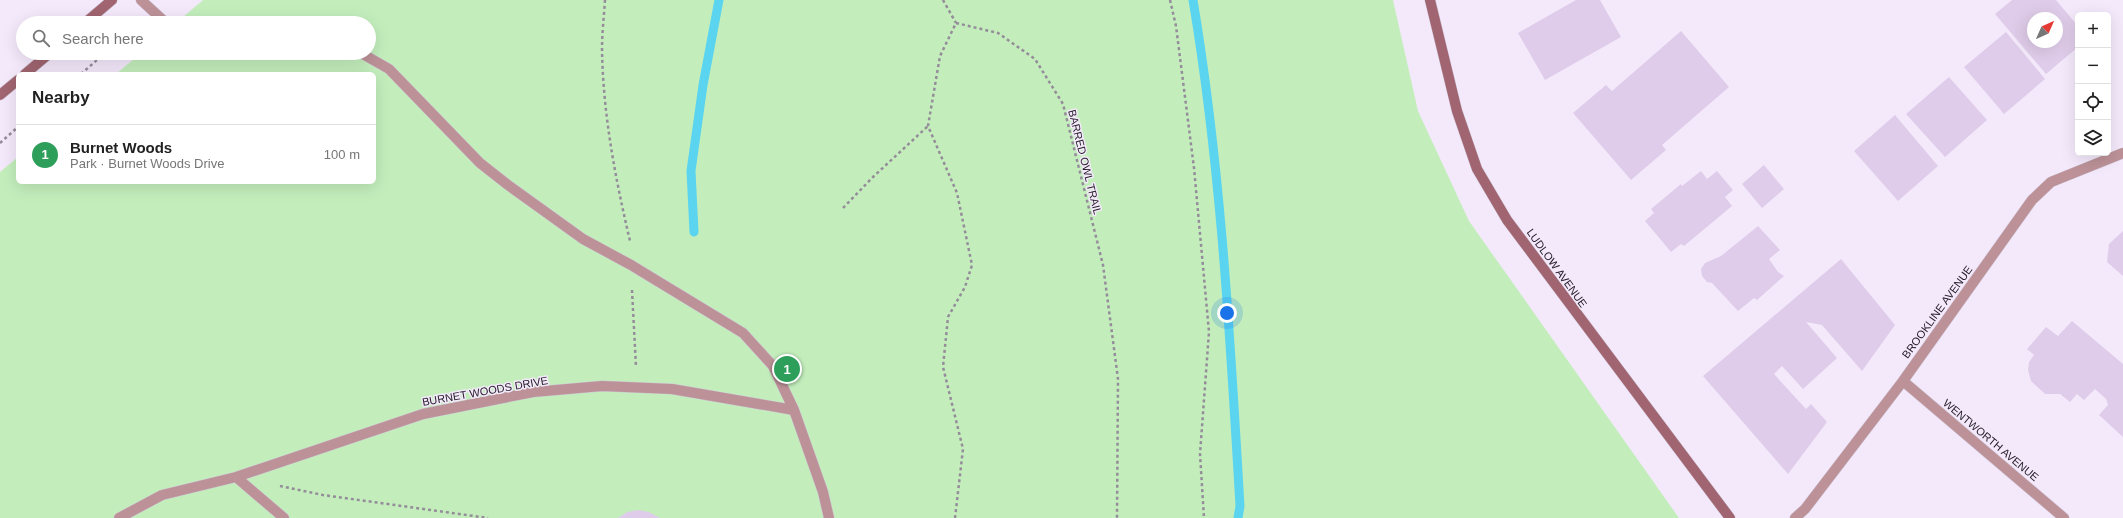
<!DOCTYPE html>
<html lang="en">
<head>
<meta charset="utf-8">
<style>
  body { margin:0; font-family:Helvetica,sans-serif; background:#f2f2f2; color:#222 }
  .controls { position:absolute; right:12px; top:12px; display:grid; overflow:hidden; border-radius:6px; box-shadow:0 4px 16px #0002 }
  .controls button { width:36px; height:36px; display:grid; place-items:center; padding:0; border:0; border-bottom:1px solid #e0e0e0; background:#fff; color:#222; font:20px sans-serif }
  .compass { position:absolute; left:2027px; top:12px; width:36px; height:36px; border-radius:50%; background:#fff; box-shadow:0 4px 16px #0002; rotate:45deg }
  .you { position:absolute; left:1227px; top:313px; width:14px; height:14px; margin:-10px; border:3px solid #fff; border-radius:50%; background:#1a73e8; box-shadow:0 0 0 6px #1a73e833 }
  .badge { display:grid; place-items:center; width:26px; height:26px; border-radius:50%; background:#1c6861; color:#fff; font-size:13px; font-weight:700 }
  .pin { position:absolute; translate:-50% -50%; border:2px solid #fff; box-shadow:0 1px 4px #0006 }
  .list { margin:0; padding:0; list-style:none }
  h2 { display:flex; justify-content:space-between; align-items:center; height:52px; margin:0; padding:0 16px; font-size:17px }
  h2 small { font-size:13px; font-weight:400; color:#767676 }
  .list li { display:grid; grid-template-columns:26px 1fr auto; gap:12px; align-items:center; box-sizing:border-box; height:60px; padding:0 16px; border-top:1px solid #e0e0e0 }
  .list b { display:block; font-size:15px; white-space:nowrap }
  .list p { margin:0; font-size:13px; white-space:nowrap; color:#767676 }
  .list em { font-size:13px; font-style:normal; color:#767676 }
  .icon { flex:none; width:22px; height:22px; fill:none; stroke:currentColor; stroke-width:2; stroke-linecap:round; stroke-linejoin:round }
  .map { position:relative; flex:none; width:2123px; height:518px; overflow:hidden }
  .search { position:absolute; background:#fff; box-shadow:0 4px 16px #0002; left:16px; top:16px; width:360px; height:44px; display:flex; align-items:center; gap:10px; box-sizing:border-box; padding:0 14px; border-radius:22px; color:#767676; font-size:15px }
  .panel { position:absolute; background:#fff; box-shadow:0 4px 16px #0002; left:16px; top:72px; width:360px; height:112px; border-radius:6px }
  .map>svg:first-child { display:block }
</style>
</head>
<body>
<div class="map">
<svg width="2123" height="518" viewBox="0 0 2123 518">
  <rect width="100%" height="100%" fill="#f4e9fb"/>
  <path fill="#c3eebc" d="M203,0H1393L1418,111L1469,221L1679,518H0V172L18,157V182H374V74H116L141,53H369V23H176Z"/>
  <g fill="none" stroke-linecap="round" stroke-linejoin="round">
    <path stroke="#5ad4ef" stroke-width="9" d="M1193,0C1221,167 1230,337 1240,506L1238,518
      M694,232L691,171L703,85L719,0"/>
  </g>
  <path fill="#dfccea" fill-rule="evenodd" d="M1576,0H1600L1621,37L1545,80L1518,33Z
    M2012,0H2056L2078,26V47L2046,74L1995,14ZM2033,18H2057V42H2033Z
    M1681,31L1729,87L1662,145L1666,150L1631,180L1573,113L1606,85L1612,91Z
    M2006,32L2045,79L2004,114L1964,67Z
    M1949,77L1987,120L1945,157L1906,114Z
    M1895,115L1938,166L1898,201L1854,151Z
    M1764,165L1784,189L1762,208L1742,184Z
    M1701,171L1707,179L1717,171L1733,190L1725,197L1732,206L1684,246L1681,244L1671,252L1645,221L1654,213L1651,209L1681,184L1682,186Z
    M1758,226L1780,250L1769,259L1778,272L1784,276L1757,300L1754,298L1738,311L1712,283L1707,282L1702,276L1701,269L1705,263L1721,256Z
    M2123,231V276L2107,262L2109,244Z
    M1841,259L1895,325L1862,371L1822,325L1806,322L1837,358L1803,389L1782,366L1774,374L1806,409L1811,404L1827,422L1788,474L1703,376Z
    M2072,321L2123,364V437L2099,415L2108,405L2106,399L2095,389L2084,400L2077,394L2070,402L2060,394H2045L2031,381L2028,370L2029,362L2034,355L2027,349L2046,327L2058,336Z
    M638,510L649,512L660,518H618L627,512Z"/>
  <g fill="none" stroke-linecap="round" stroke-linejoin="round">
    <defs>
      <path id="street" d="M141,0L166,23
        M361,53L389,69L480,163L508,185L583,239L631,265L743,333L773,366L794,410L823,492L829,518
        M1903,381L2064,518
        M236,477L284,518
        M119,518L162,495L236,477L423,414L533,392L602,386L672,389L794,410
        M1795,518L1805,509L1903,381L2032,200L2051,182L2123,153"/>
      <path id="secondary" d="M1430,0L1457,111L1477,169L1507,220L1730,518
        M85,23L112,0
        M25,74L50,53
        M0,95L18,80"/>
    </defs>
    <use href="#street" stroke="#cfc5d6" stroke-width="11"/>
    <use href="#secondary" stroke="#cfc5d6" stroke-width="11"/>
    <path stroke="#958c9a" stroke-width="2.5" stroke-dasharray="3 3" stroke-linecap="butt" d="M605,0C604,16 602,33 602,49C603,114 615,177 630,241
      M943,0L956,23
      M1170,0L1176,26L1194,168L1209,332L1200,454L1204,518
      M81,74L105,53
      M0,143L18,127
      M843,208L873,177L928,126
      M632,290L636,367
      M280,486L323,495L488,518
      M955,518L963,449L943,367L948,317L965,287L972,265L957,193L928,126L940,56L956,23L998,33L1035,59L1063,104L1103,265L1118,379L1117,518"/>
    <use href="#street" stroke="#bc9298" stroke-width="10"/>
    <use href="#secondary" stroke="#a06570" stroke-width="10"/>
  </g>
  <g text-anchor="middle" stroke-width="3" stroke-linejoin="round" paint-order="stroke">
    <g font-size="11" fill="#27202b" stroke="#f4e9fb">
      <text transform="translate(1085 162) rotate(76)" y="4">BARRED OWL TRAIL</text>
      <text transform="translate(1557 268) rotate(54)" y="4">LUDLOW AVENUE</text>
      <text transform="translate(1937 312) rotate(-54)" y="4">BROOKLINE AVENUE</text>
      <text transform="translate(485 391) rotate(-10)" y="4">BURNET WOODS DRIVE</text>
      <text transform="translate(1991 440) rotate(40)" y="4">WENTWORTH AVENUE</text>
    </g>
  </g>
</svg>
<div class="controls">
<button>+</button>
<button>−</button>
<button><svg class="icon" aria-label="locate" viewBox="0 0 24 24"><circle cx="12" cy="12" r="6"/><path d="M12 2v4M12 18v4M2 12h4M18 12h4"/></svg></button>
<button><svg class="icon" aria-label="layers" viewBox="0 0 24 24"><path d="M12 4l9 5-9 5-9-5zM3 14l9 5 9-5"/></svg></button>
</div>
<svg class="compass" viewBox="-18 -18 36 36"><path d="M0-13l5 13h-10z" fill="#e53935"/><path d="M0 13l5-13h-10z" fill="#767676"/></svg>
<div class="you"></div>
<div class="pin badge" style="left:787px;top:369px;background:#2e9e5b">1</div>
<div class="search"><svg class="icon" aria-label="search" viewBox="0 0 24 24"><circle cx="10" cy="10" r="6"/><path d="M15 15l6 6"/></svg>Search here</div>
<section class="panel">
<h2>Nearby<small></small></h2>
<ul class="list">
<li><span class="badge" style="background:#2e9e5b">1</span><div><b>Burnet Woods</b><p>Park · Burnet Woods Drive</p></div><em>100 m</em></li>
</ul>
</section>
</div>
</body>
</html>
